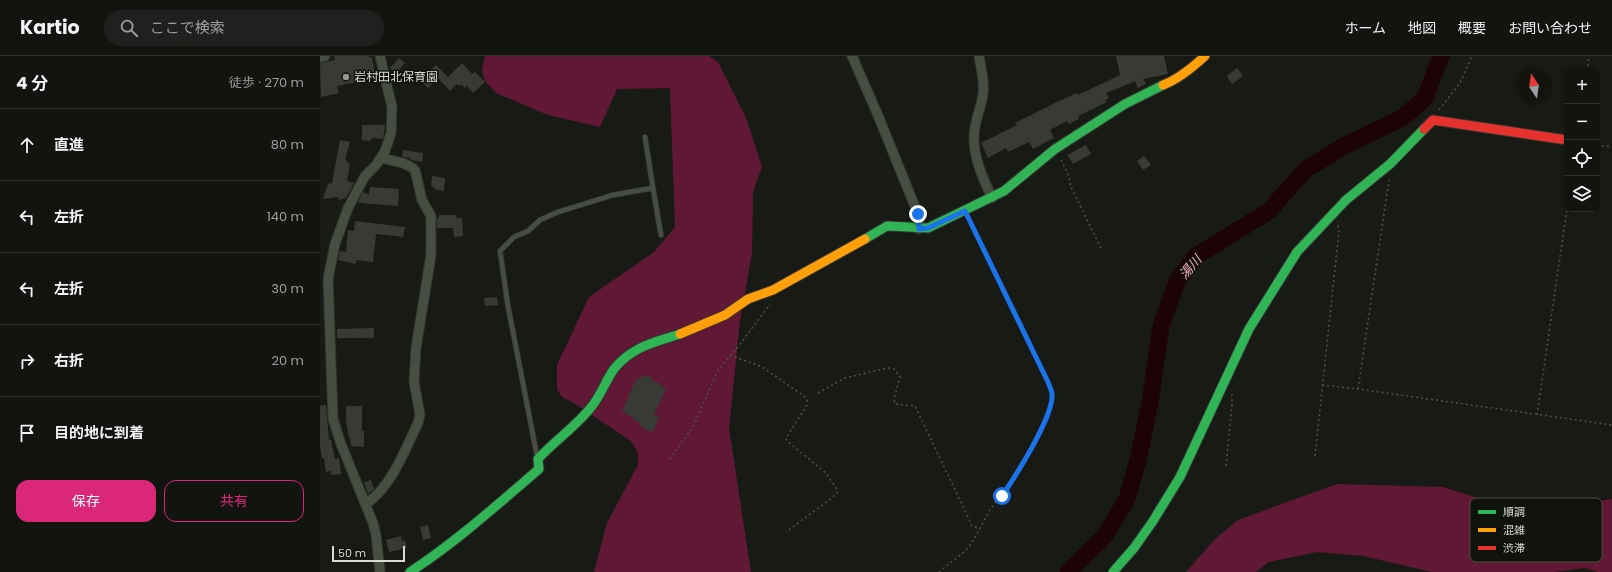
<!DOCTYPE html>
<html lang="ja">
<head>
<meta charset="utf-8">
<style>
  body { margin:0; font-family:Poppins,"Noto Sans JP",sans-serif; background:#1f211e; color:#f1f3f6 }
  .controls { position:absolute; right:12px; top:12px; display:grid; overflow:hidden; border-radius:8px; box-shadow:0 1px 3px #0004 }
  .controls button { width:36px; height:36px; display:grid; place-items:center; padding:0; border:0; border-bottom:1px solid #313330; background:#121410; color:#f1f3f6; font:20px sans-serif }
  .compass { position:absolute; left:1196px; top:12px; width:36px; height:36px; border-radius:50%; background:#121410; box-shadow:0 1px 3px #0004; rotate:347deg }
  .scale { position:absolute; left:12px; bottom:10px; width:73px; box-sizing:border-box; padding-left:4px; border:2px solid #d9dcd6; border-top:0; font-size:11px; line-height:14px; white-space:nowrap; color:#d9dcd6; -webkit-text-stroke:3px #0f130b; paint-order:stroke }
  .stop { position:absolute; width:12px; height:12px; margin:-9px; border:3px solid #1a73e8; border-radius:50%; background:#fff }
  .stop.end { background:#1a73e8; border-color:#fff; box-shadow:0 1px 4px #0008 }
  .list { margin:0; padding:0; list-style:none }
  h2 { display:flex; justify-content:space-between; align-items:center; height:52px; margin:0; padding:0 16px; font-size:17px }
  h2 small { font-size:13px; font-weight:400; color:#9c9e9f }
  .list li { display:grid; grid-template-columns:26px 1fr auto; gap:12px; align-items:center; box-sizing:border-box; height:72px; padding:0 16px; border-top:1px solid #313330 }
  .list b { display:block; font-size:15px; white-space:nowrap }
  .list em { font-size:13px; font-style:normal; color:#9c9e9f }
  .actions { display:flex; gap:8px; padding:12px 16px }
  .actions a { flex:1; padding:9px 0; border:1px solid #db2777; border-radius:12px; text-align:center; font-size:14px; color:#db2777 }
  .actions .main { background:#db2777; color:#fff }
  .icon { flex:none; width:22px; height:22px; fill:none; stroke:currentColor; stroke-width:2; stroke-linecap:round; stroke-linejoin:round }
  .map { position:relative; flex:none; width:1292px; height:516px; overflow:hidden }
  header { display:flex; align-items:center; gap:24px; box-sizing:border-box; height:56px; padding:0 20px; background:#121410; border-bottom:1px solid #313330 }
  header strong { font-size:19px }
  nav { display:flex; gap:22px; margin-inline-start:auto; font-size:14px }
  .search { width:280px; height:36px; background:#1f211e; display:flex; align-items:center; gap:10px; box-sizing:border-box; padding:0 14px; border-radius:22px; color:#9c9e9f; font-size:15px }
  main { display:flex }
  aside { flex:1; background:#121410 }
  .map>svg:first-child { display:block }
</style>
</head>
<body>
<header>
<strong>Kartio</strong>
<div class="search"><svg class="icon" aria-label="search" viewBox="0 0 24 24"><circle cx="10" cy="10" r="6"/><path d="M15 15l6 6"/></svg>ここで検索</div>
<nav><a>ホーム</a><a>地図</a><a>概要</a><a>お問い合わせ</a></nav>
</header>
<main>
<aside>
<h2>4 分<small>徒歩 · 270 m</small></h2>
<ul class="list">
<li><svg class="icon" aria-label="ahead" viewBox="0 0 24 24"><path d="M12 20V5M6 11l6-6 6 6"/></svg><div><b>直進</b></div><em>80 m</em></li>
<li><svg class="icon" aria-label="left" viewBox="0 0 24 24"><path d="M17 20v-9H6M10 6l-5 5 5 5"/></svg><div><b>左折</b></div><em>140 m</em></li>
<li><svg class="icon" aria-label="left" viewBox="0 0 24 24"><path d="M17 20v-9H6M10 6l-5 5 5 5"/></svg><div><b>左折</b></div><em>30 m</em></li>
<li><svg class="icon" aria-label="right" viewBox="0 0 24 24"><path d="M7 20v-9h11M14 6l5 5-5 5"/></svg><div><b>右折</b></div><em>20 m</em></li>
<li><svg class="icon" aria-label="arrive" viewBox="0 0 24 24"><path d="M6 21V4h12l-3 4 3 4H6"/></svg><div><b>目的地に到着</b></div></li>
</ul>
<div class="actions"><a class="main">保存</a><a>共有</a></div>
</aside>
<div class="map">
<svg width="1292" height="516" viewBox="0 0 1292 516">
  <rect width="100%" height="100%" fill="#181b15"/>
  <path fill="#611835" d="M165,0H389L398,6L426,62L442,111L433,136L432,196L420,265L409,372L431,516H274L287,467L318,409V397L311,385L254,347L242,341L237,333V309L269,241L334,196L355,171L350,32L297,33L280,71L228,59L176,37L165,25L162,14Z
    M1017,428L1123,431L1203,456L1292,443V516H1278L1265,512L1233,516H1112L1043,500L997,496L949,506L936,516H866L895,483L918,464Z"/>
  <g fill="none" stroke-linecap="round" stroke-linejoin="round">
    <path stroke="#1d0208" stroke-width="17" d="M748,516L784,481L807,443L818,404L830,346L841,270L857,225L876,200L949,155L985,114L1022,91L1082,62L1105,42L1121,0"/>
  </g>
  <path fill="#383a35" d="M14,0H49V2L52,1L55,19H53L54,23L17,30L19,37L1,41L0,7L15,4Z
    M796,0H844L848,18L823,23L826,28L818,32L815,25L786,37L789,42L785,44L787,46L758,60L759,63L749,68L747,65L730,74L734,82L713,93L709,86L688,96L686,92L668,102L661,87L697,69L695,67L739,45L757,37L758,39L800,19Z
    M79,2L85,7L76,17L70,12Z
    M142,7L152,18L155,16L165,26L153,37L147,30L145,32L141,28L140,30L137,28L130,35L118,22L108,32L101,25L103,23L102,22L116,9L128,21Z
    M917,12L923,20L912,28L907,20Z
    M42,69H65L63,83L53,82L51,83V85L42,84Z
    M20,84L30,86L25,103L27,104L26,106L30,107L27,125L34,127L26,142L18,144V141L3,143L8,128L12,127Z
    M766,89L771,98L753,108L747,99Z
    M83,94L103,97L102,106L91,104L90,102L82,101Z
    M824,100L831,109L823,114L817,105Z
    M112,120L125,122L124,135L114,133V131L111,130Z
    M50,131L79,133L78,150L41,147L38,146L43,136L49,139Z
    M119,159H136V162H142L143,180L134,181L133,172H117V162H119Z
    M35,165L85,171L83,181L56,178L53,206L36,204V208L18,204L20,195L26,196L28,174L34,175Z
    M177,241L178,249L165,250L164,242Z
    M54,272V282H17V273Z
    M325,319L332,321L331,324L339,327L346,333L334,359L339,361L333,376L319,370L320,367L312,363L313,361L302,356L315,325Z
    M6,349L9,384H11L15,403L19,402L21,418L11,419V415L6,416L4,402H2L0,389V350Z
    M26,350H42V375H44V391L31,390L30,382H29L26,366Z
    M51,424L54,433L48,438L44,426Z
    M108,469L111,482L103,484L100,471Z
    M81,480L82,485L85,484L87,492L69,496L66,484Z"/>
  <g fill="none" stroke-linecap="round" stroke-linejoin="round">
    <defs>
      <path id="lane" d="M333,132L341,179
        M217,400L188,250L180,195L194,181L208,175L220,164L238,156L293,139L333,132L325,81"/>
      <path id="street" d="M532,0L557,57L598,158L599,173
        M0,1L5,0
        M659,1C661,12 665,26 663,38C661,53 653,68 654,83C654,104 664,124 672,142
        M46,448C72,430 85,394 98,367L100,359L94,326L96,292L111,199V160L102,144L95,114L91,111L83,107L61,102
        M60,516L56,479L53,467L21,388L13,363L8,223L15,188L28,152L45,120L56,109L65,95L71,77L72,51L60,0"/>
      <path id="fast" d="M545,183L567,170L608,172L684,135L735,93L805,48L843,29
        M90,516C136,486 177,449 219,413L218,403C235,384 257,370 272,350C281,339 286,324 294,313C311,291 335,286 360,278
        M793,516L814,492L833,465L860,421L929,273L977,196L1026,144L1070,108L1104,73"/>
      <path id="slow" d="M843,29C859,23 872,12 885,0
        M360,278L405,259L428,243L453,234L545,183"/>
      <path id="jam" d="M1104,73L1113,64L1247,84"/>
    </defs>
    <use href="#lane" stroke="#333531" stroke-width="6"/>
    <use href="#street" stroke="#333531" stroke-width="11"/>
    <use href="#fast" stroke="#333531" stroke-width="11"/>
    <use href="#slow" stroke="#333531" stroke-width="11"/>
    <use href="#jam" stroke="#333531" stroke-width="11"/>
    <path stroke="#4e524b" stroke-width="1.5" stroke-dasharray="2 3" stroke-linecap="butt" d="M1267,15L1269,0
      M1119,54L1140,27L1152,0
      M1277,89L1292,91
      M741,104L748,118L751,131L782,194
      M410,299L442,311L484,340L487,344V349L466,382L467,385L506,417L517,433V437L513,441L466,476
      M1002,329L1038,333L1292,369
      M1038,333L1069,124
      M498,337L525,322L568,312L574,313L580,321L574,343L575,348L595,350L649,463L652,470L660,473
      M1217,359L1247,153
      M995,400L1019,175L1018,169
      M350,403L373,371L398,314L421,287L450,248
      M906,410L912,349V338
      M619,516L644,496L652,487L670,454L698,416L722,371L731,346L732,338L728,326L649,164"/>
    <use href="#lane" stroke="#484d42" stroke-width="4.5"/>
    <use href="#street" stroke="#484d42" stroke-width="9"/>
    <use href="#fast" stroke="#30b455" stroke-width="9"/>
    <use href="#slow" stroke="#ff9f0a" stroke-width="9"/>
    <use href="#jam" stroke="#e5322d" stroke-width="9"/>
  </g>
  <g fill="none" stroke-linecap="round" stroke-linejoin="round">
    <path stroke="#1a73e8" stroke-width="5" d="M598,158L599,173L608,172L645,155L728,326C729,330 732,334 732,338C734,360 695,421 682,440"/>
  </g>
  <circle fill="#959892" stroke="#0f130b" stroke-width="1.5" cx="26" cy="21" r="4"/>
  <g text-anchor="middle" stroke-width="3" stroke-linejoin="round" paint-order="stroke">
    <g font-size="12" fill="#d9dcd6" stroke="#0f130b" text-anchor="start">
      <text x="34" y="25">岩村田北保育園</text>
    </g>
    <g font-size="13" font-style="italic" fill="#f8aec2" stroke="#0f130b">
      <text transform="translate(870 211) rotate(-49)" y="5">湯川</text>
    </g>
  </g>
  <rect x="1150" y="442" width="132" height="64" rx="6" fill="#0f130b" stroke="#4c4f48" stroke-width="1"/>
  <rect x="1158" y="454" width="18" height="4" fill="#30b455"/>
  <rect x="1158" y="472" width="18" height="4" fill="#ff9f0a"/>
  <rect x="1158" y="490" width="18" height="4" fill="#e5322d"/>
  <g font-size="11" fill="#d9dcd6">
    <text x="1183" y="460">順調</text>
    <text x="1183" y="478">混雑</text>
    <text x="1183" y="496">渋滞</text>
  </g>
</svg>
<div class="controls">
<button>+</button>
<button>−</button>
<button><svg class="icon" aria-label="locate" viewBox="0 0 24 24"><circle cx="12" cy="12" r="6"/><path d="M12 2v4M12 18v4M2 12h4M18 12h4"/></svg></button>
<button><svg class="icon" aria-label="layers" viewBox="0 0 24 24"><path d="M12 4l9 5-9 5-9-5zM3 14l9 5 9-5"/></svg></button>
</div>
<svg class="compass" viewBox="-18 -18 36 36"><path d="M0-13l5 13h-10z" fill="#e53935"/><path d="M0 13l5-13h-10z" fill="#9c9e9f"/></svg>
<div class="scale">50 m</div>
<div class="stop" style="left:682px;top:440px"></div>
<div class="stop end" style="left:598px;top:158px"></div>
</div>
</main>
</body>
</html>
